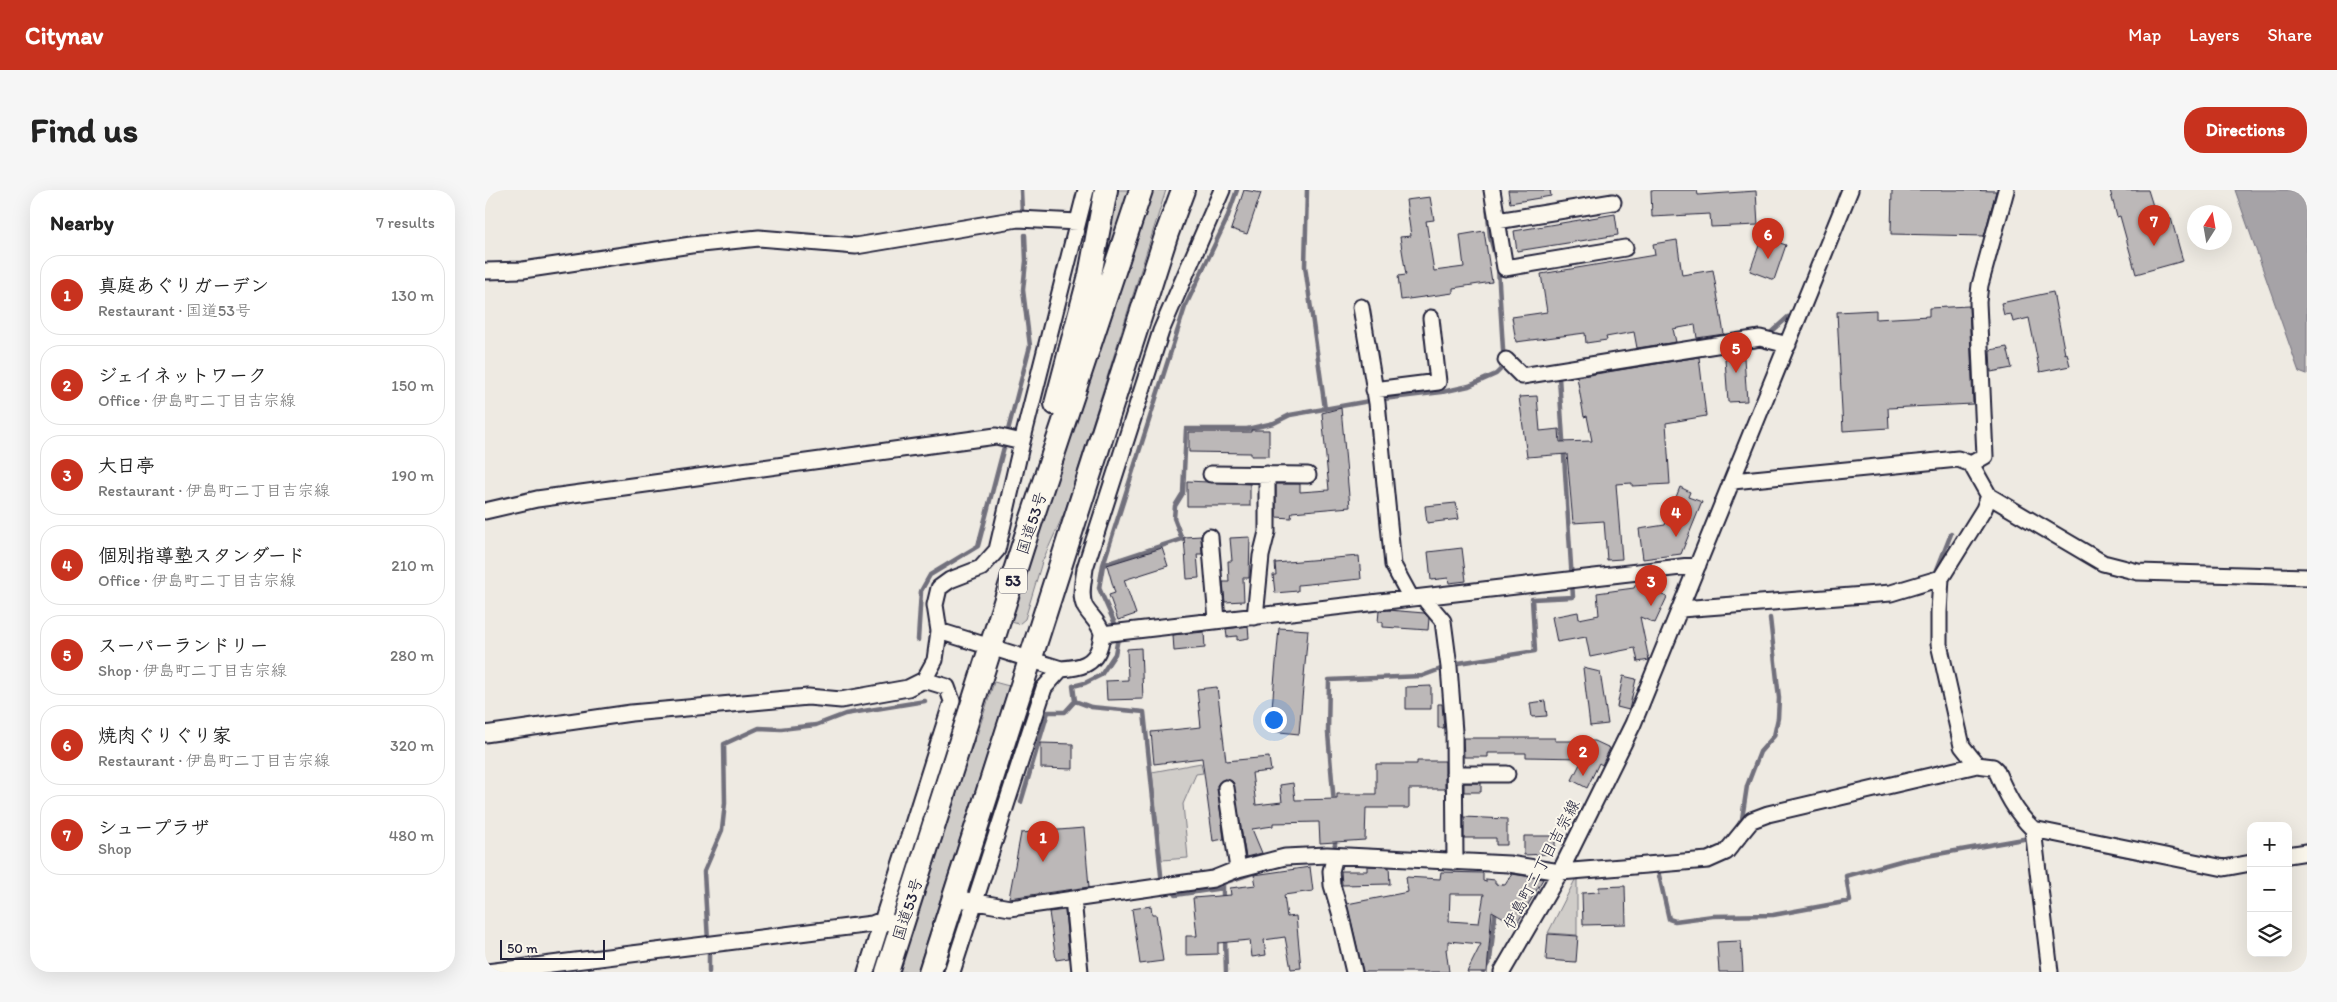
<!DOCTYPE html>
<html lang="en">
<head>
<meta charset="utf-8">
<style>
  body { margin:0; font-family:Itim,"Klee One",sans-serif; background:#f6f6f6; color:#222 }
  .controls { position:absolute; right:15px; bottom:15px; display:grid; overflow:hidden; border-radius:10px; box-shadow:0 5px 20px #0002 }
  .controls button { width:45px; height:45px; display:grid; place-items:center; padding:0; border:0; border-bottom:1px solid #e0e0e0; background:#fff; color:#222; font:25px sans-serif }
  .compass { position:absolute; left:1702px; top:15px; width:45px; height:45px; border-radius:50%; background:#fff; box-shadow:0 5px 20px #0002; rotate:11deg }
  .scale { position:absolute; left:15px; bottom:12px; width:105px; box-sizing:border-box; padding-left:5px; border:2px solid #22223b; border-top:0; font-size:14px; line-height:18px; white-space:nowrap; color:#22223b; -webkit-text-stroke:4px #fbf7ec; paint-order:stroke }
  .you { position:absolute; left:788px; top:529px; width:18px; height:18px; margin:-12px; border:4px solid #fff; border-radius:50%; background:#1a73e8; box-shadow:0 0 0 8px #1a73e833 }
  .badge { display:grid; place-items:center; width:32px; height:32px; border-radius:50%; background:#c8321e; color:#fff; font-size:16px; font-weight:700 }
  .pin { position:absolute; translate:-50% -41px; filter:drop-shadow(0 1px 2px #0008) }
  .pin::after { content:''; position:absolute; top:26px; width:18px; height:15px; background:inherit; clip-path:polygon(0 0,100% 0,50% 100%) }
  .list { margin:0; padding:0; list-style:none }
  h2 { display:flex; justify-content:space-between; align-items:center; height:65px; margin:0; padding:0 20px; font-size:21px }
  h2 small { font-size:16px; font-weight:400; color:#767676 }
  .list li { display:grid; grid-template-columns:32px 1fr auto; gap:15px; align-items:center; box-sizing:border-box; height:80px; margin:0 10px 10px; padding:0 10px; border:1px solid #e0e0e0; border-radius:20px }
  .list b { display:block; font-size:19px; white-space:nowrap }
  .list p { margin:0; font-size:16px; white-space:nowrap; color:#767676 }
  .list em { font-size:16px; font-style:normal; color:#767676 }
  .icon { flex:none; width:28px; height:28px; fill:none; stroke:currentColor; stroke-width:2; stroke-linecap:round; stroke-linejoin:round }
  .map { position:relative; flex:none; width:1822px; height:782px; overflow:hidden; border-radius:20px }
  header { display:flex; align-items:center; gap:30px; box-sizing:border-box; height:70px; padding:0 25px; background:#c8321e; color:#fff }
  header strong { font-size:24px }
  nav { display:flex; gap:28px; margin-inline-start:auto; font-size:18px }
  .intro { display:flex; align-items:center; justify-content:space-between; box-sizing:border-box; height:120px; padding:0 30px }
  h1 { margin:0; font-size:35px }
  .button { padding:12px 22px; border-radius:20px; background:#c8321e; color:#fff; font-size:18px; font-weight:700 }
  main { display:flex; gap:30px; padding:0 30px }
  aside { flex:1; background:#fff; border-radius:20px; box-shadow:0 5px 20px #0002 }
  .map>svg:first-child { display:block }
</style>
</head>
<body>
<header>
<strong>Citynav</strong>
<nav><a>Map</a><a>Layers</a><a>Share</a></nav>
</header>
<div class="intro"><h1>Find us</h1><a class="button">Directions</a></div>
<main>
<aside>
<h2>Nearby<small>7 results</small></h2>
<ul class="list">
<li><span class="badge">1</span><div><b>真庭あぐりガーデン</b><p>Restaurant · 国道53号</p></div><em>130 m</em></li>
<li><span class="badge">2</span><div><b>ジェイネットワーク</b><p>Office · 伊島町二丁目吉宗線</p></div><em>150 m</em></li>
<li><span class="badge">3</span><div><b>大日亭</b><p>Restaurant · 伊島町二丁目吉宗線</p></div><em>190 m</em></li>
<li><span class="badge">4</span><div><b>個別指導塾スタンダード</b><p>Office · 伊島町二丁目吉宗線</p></div><em>210 m</em></li>
<li><span class="badge">5</span><div><b>スーパーランドリー</b><p>Shop · 伊島町二丁目吉宗線</p></div><em>280 m</em></li>
<li><span class="badge">6</span><div><b>焼肉ぐりぐり家</b><p>Restaurant · 伊島町二丁目吉宗線</p></div><em>320 m</em></li>
<li><span class="badge">7</span><div><b>シュープラザ</b><p>Shop</p></div><em>480 m</em></li>
</ul>
</aside>
<div class="map">
<svg width="1822" height="782" viewBox="0 0 1822 782">
  <rect width="100%" height="100%" fill="#eeeae2"/>
  <filter id="ink" filterUnits="userSpaceOnUse"><feTurbulence type="fractalNoise" baseFrequency=".02" numOctaves="2"/><feDisplacementMap in="SourceGraphic" scale="10" xChannelSelector="R" yChannelSelector="G"/><feConvolveMatrix kernelMatrix="1 2 1 2 8 2 1 2 1" color-interpolation-filters="sRGB"/></filter>
  <g filter="url(#ink)">
    <path fill="#d0cdc9" stroke="#797882" d="M633,0H644L622,64L618,62Z
      M665,0H681L580,321L557,372L540,429L534,434L526,432L525,424Z
      M509,492L524,496L432,782H412L466,609L492,545Z
      M716,573L718,583L711,584L698,614L703,668L677,670L667,582Z
      M1092,686V745L1063,743Z
      M471,735L475,737L463,782H455Z"/>
    <path fill="#a6a3a7" stroke="#716f7c" d="M1750,0H1822V185L1814,182Z"/>
    <g fill="none" stroke-linecap="round" stroke-linejoin="round">
      <path stroke="#716f7c" stroke-width="4.5" d="M536,0L537,21
        M822,0L820,76L840,219
        M1282,146L1303,127
        M1246,160L1271,156L1275,153
        M522,244L545,156L538,100L541,71L540,45
        M618,375L700,117L741,31L752,0
        M1446,384L1451,382L1466,344
        M433,450L436,401L445,385L493,356L519,257
        M967,474L1050,461L1047,409L1088,407L1074,187L1078,186
        M590,511L606,517L659,522L677,694
        M536,612L563,522H580L590,511L588,496L600,493L616,485L630,464L633,448L631,436L614,398L618,375L697,349L689,328L690,316L698,303L701,239H762L789,233L805,225L890,210L957,202L984,196L1011,184L1019,176L1013,77L1005,47L1002,14
        M849,614L843,543L844,490L937,486L961,477
        M1252,638L1257,629L1262,596L1275,562L1289,546L1293,528L1294,508L1285,428
        M850,647V661
        M1600,657L1664,670
        M1173,681L1184,729L1190,731L1228,726L1288,725L1365,711L1361,686L1419,670L1544,648
        M690,705L738,698
        M738,711V693L780,679
        M740,748L741,782
        M223,751L219,682L237,640L240,613L239,554L274,538L296,539L331,535L360,524L440,511
        M224,782V758
        M998,782L1005,770L1011,717"/>
    </g>
    <path fill="#bcb8b8" stroke="#22223b" fill-rule="evenodd" d="M759,0L776,3L762,44L746,39Z
      M1023,0H1065L1066,6L1025,13Z
      M1166,0H1212L1213,5L1271,1L1273,35L1226,37L1225,24L1167,27Z
      M1407,0H1477L1511,1L1499,46L1406,44Z
      M1625,0H1663L1673,32L1686,28L1698,71L1651,84L1635,26L1632,27Z
      M945,7L949,30L941,31L949,81L979,77L975,45L999,41L1007,92L968,98V103L916,110L913,86L921,85L915,47L926,46L921,10Z
      M1130,24L1133,45L1032,61L1029,41Z
      M1277,47L1301,55L1289,90L1265,81Z
      M1192,50L1197,85L1228,80L1239,144L1212,148L1210,135L1188,139L1191,152L1152,158L1149,142L1121,147L1122,150L1101,153L1100,143L1031,152L1027,127L1062,122L1056,84L1170,65L1168,54Z
      M1568,102L1580,164L1582,163L1585,176L1555,182L1544,128L1528,132L1526,124L1519,125L1516,113Z
      M1484,116L1488,214L1403,218L1404,238L1358,241L1352,122L1391,120V129L1444,126V118Z
      M1522,157L1527,178L1506,182L1505,160Z
      M1214,167L1221,226L1181,233L1185,294L1147,296V293L1131,294L1137,369L1122,370L1119,331L1088,333L1082,264L1042,267L1034,207L1052,206L1055,241L1074,239L1075,252L1107,251L1102,226L1099,227L1092,187Z
      M1259,168L1262,211L1243,212L1240,169Z
      M856,218L865,317L807,322L806,328L791,327V294H815V302L844,300L837,223Z
      M766,240H784V266H766V263L704,262V242H766Z
      M702,291L765,294V316H702Z
      M1195,297L1205,302L1203,307L1217,312L1196,364L1158,369L1154,339L1180,335Z
      M971,313L974,329L942,333L940,316Z
      M716,346L717,364H712L714,388L702,389L699,347Z
      M765,347L764,388H758L759,411L740,412L738,392H744L743,371H747L745,348Z
      M677,358L683,376L639,390L651,424L633,430L624,405L630,403L622,375Z
      M977,358L981,391L964,393L963,388L946,390L943,362Z
      M874,366L876,389L813,395V401L790,403L788,385H791L790,373Z
      M1151,394L1182,407L1170,433L1155,427L1164,470L1153,472L1150,458L1105,467L1101,447L1072,452L1067,427L1093,422L1094,429L1114,425L1112,403L1149,398Z
      M903,420L939,423L944,428L943,440L898,437V432H893L894,421Z
      M763,436L764,448L752,450V446L742,447L741,439Z
      M794,438L823,440L814,544L785,541Z
      M719,442L720,458L689,461L688,445Z
      M656,458L658,509L622,510L621,491L643,490L642,459Z
      M1098,478L1115,482L1123,534L1105,536Z
      M1138,486L1151,489L1144,520L1132,517Z
      M946,496V519H921V497Z
      M732,497L741,571L784,567L786,581L767,583L771,615L797,612L795,595L808,593L810,610L852,609V604H891V574H932V571H960V599H924V618H881L880,650L835,653L834,632L788,633V636L767,639L777,663L761,667L748,592L739,589L732,595L739,649L728,651L717,568L669,574L666,542L716,537L712,499Z
      M1060,511L1062,526L1047,527L1045,513Z
      M953,514H957L959,538H953Z
      M978,548H1070V551H1110L1125,558L1117,575L1114,573L1102,598L1087,590L1098,568L1041,567V563H1003V567H979Z
      M556,553L588,554V579L556,578Z
      M979,593H996V602H979Z
      M979,627L1022,629V655H1011V648H979Z
      M599,638L604,697L524,708L536,643Z
      M1039,646H1070V657H1064V664L1039,665Z
      M882,676L904,677L905,694L857,695L856,681H882Z
      M825,677L828,701L799,705L802,727L811,726L816,778L806,779L800,747L779,750L781,765L767,767L765,750L733,753V764L701,765V746H712L708,708L746,705L745,698L771,695L769,685Z
      M956,682L998,683V691L1001,692V689L1010,690V694L1020,695L1027,684L1058,689L1031,735L1007,721L1002,782H982L996,754L963,751V759H961L964,782H878L862,714L923,702L921,687L955,689ZM965,704H999L994,733L964,731Z
      M1140,696L1141,734L1098,735L1097,703L1114,702V697Z
      M666,716L667,724H671L678,771L655,774L647,719Z
      M580,720L584,768L571,770L564,722Z
      M1063,744L1093,746L1091,772L1061,770Z
      M1256,751L1258,782H1234L1232,752Z"/>
    <g fill="none" stroke-linecap="round" stroke-linejoin="round">
      <defs>
        <path id="minor" d="M601,0L537,252L512,360L496,378L465,390L454,398L450,415L454,441L576,479C594,478 610,475 615,455C616,451 617,446 617,443C614,432 605,426 600,417C594,405 599,390 600,378L676,141L737,0
          M1007,0L1020,78L1140,58
          M1012,31L1128,12
          M0,81L38,80L206,55L274,48L371,56L533,29L593,32
          M876,117L892,213L908,375L926,408
          M1021,170L1037,186L1275,148L1303,155
          M889,200L953,192L946,128
          M1486,274L1500,266L1493,112L1495,95L1521,0
          M726,284L823,285
          M1248,291L1473,269L1486,274L1504,306L1618,373L1653,382L1822,387
          M0,321L52,309L511,246L537,252
          M725,347L732,430
          M940,407L942,412L958,431L964,477L969,542L970,672
          M1196,419L1406,403L1456,388
          M770,427L776,366L782,342V284
          M617,444L1213,375
          M0,544L146,523L323,507L356,510L423,498L439,490L450,470L454,441
          M1492,575L1477,556L1454,454V422L1456,388L1499,319L1504,306
          M969,584H1022
          M741,598L753,679
          M1548,639L1565,782
          M1803,665L1822,662
          M850,666L846,681L847,695L855,722L869,782
          M469,708L525,718L728,689L753,679L800,667L842,665L1024,674L1075,682L1223,670L1241,662L1267,630L1283,624L1492,575L1508,577L1511,580C1521,603 1530,622 1548,639L1739,678L1766,673
          M588,709L595,782
          M2,782L387,734L397,730L416,735
          M381,782L467,511L462,497L439,490
          M467,782L559,498L576,479
          M1017,782L1075,682L1148,534L1365,0"/>
        <path id="highway" d="M571,214L605,85L621,0
          M402,782L543,340L656,0
          M445,782L682,43L698,0"/>
      </defs>
      <use href="#minor" stroke="#22223b" stroke-width="19"/>
      <use href="#highway" stroke="#22223b" stroke-width="26"/>
      <use href="#minor" stroke="#fbf7ec" stroke-width="15"/>
      <use href="#highway" stroke="#fbf7ec" stroke-width="22"/>
    </g>
  </g>
  <g text-anchor="middle" stroke-width="4" stroke-linejoin="round" paint-order="stroke">
    <rect fill="#fbf7ec" stroke="#636270" stroke-width="1" x="514" y="378.5" width="28" height="25" rx="4"/>
    <g font-size="15" font-weight="bold" fill="#22223b">
      <text x="528" y="396">53</text>
    </g>
    <g font-size="16" fill="#22223b" stroke="#fbf7ec">
      <text transform="translate(546 333) rotate(-72)" y="6">国道53号</text>
      <text transform="translate(1056 674) rotate(-62)" y="6">伊島町二丁目吉宗線</text>
      <text transform="translate(422 719) rotate(-72)" y="6">国道53号</text>
    </g>
  </g>
</svg>
<div class="controls">
<button>+</button>
<button>−</button>
<button><svg class="icon" aria-label="layers" viewBox="0 0 24 24"><path d="M12 4l9 5-9 5-9-5zM3 14l9 5 9-5"/></svg></button>
</div>
<svg class="compass" viewBox="-18 -18 36 36"><path d="M0-13l5 13h-10z" fill="#e53935"/><path d="M0 13l5-13h-10z" fill="#767676"/></svg>
<div class="scale">50 m</div>
<div class="you"></div>
<div class="pin badge" style="left:558px;top:672px">1</div>
<div class="pin badge" style="left:1098px;top:586px">2</div>
<div class="pin badge" style="left:1166px;top:416px">3</div>
<div class="pin badge" style="left:1191px;top:347px">4</div>
<div class="pin badge" style="left:1251px;top:183px">5</div>
<div class="pin badge" style="left:1283px;top:69px">6</div>
<div class="pin badge" style="left:1669px;top:56px">7</div>
</div>
</main>
</body>
</html>
